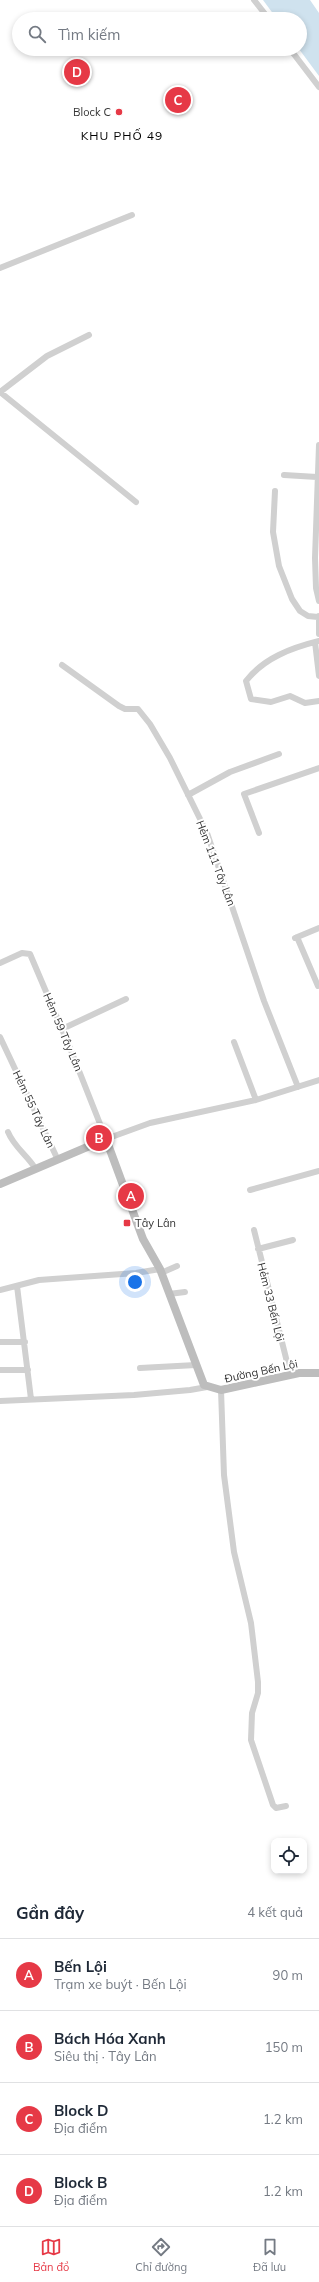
<!DOCTYPE html>
<html lang="vi">
<head>
<meta charset="utf-8">
<style>
  body { margin:0; font-family:Mulish,sans-serif; background:#f2f2f3; color:#1f2937 }
  .controls { position:absolute; right:12px; bottom:12px; display:grid; overflow:hidden; border-radius:8px; box-shadow:0 2px 6px #0003 }
  .controls button { width:36px; height:36px; display:grid; place-items:center; padding:0; border:0; border-bottom:1px solid #e0e1e3; background:#fff; color:#1f2937; font:20px sans-serif }
  .you { position:absolute; left:135px; top:1282px; width:14px; height:14px; margin:-10px; border:3px solid #fff; border-radius:50%; background:#1a73e8; box-shadow:0 0 0 6px #1a73e833 }
  .badge { display:grid; place-items:center; width:26px; height:26px; border-radius:50%; background:#e63946; color:#fff; font-size:13px; font-weight:700 }
  .pin { position:absolute; translate:-50% -50%; border:2px solid #fff; box-shadow:0 1px 4px #0006 }
  .list { margin:0; padding:0; list-style:none }
  h2 { display:flex; justify-content:space-between; align-items:center; height:52px; margin:0; padding:0 16px; font-size:17px }
  h2 small { font-size:13px; font-weight:400; color:#747a83 }
  .list li { display:grid; grid-template-columns:26px 1fr auto; gap:12px; align-items:center; box-sizing:border-box; height:72px; padding:0 16px; border-top:1px solid #e0e1e3 }
  .list b { display:block; font-size:15px; white-space:nowrap }
  .list p { margin:0; font-size:13px; white-space:nowrap; color:#747a83 }
  .list em { font-size:13px; font-style:normal; color:#747a83 }
  .icon { flex:none; width:22px; height:22px; fill:none; stroke:currentColor; stroke-width:2; stroke-linecap:round; stroke-linejoin:round }
  .map { position:relative; flex:none; width:319px; height:1886px; overflow:hidden }
  .search { position:absolute; background:#fff; box-shadow:0 2px 6px #0003; left:12px; right:12px; top:12px; height:44px; display:flex; align-items:center; gap:10px; box-sizing:border-box; padding:0 14px; border-radius:22px; color:#747a83; font-size:15px }
  .sheet { height:340px; background:#fff }
  nav { display:flex; justify-content:space-around; align-items:center; box-sizing:border-box; height:56px; border-top:1px solid #e0e1e3; background:#fff; font-size:11px; color:#747a83 }
  nav a { display:grid; justify-items:center; gap:2px }
  nav .on { color:#e63946 }
  .map>svg:first-child { display:block }
</style>
</head>
<body>
<div class="map">
<svg width="319" height="1886" viewBox="0 0 319 1886">
  <rect width="100%" height="100%" fill="#fff"/>
  <path fill="#cfe2ee" d="M263,0H310L319,13V76L299,49L300,19H277Z"/>
  <g fill="none" stroke-linecap="round" stroke-linejoin="round">
    <path stroke="#d0d0d0" stroke-width="6" d="M254,0L269,19
      M290,49L319,87
      M0,268L132,215
      M0,392L136,502
      M0,392L47,356L89,335
      M319,445L315,558L316,588L319,601
      M284,475L317,477
      M275,491L273,532L279,566L292,599L300,611L308,616L318,617
      M319,616V634
      M319,641C291,648 264,658 246,681L251,699L271,702L290,696L305,703L319,701
      M315,642L319,676
      M62,665L119,706L125,709H138L150,724L170,758L207,833L264,1001L298,1087
      M188,795L230,772L279,754
      M259,833L244,794L319,768
      M297,937L318,986
      M295,938L319,928
      M0,963L22,953L30,954L70,1048L106,1139L150,1123L256,1100L319,1080
      M62,1029L126,999
      M0,1037L57,1158
      M234,1042L256,1100
      M8,1132C14,1147 27,1155 35,1168
      M250,1190L319,1171
      M254,1230L290,1374
      M258,1249L293,1240
      M161,1273L177,1266
      M17,1286L31,1399
      M0,1290L39,1280L136,1273L160,1269
      M169,1294L185,1292
      M0,1342H25
      M140,1368L196,1365
      M0,1370H28
      M221,1390L224,1475L234,1552L251,1623L258,1682V1693L252,1713L251,1740L273,1805L276,1808L286,1806
      M0,1401L134,1395L190,1390L207,1387"/>
    <path stroke="#bdbdbd" stroke-width="8" d="M0,1184L106,1139L143,1239L160,1269L204,1385L221,1390L299,1373H319"/>
  </g>
  <g fill="#e63946" stroke="#fff" stroke-width="1.5">
    <circle cx="119" cy="112" r="4"/>
    <rect x="123" y="1219" width="8" height="8" rx="2"/>
  </g>
  <g text-anchor="middle" stroke-width="4" stroke-linejoin="round" paint-order="stroke">
    <g font-size="11" fill="#333" stroke="#fff" text-anchor="end">
      <text x="111" y="116">Block C</text>
      <text x="135" y="1227" text-anchor="start">Tây Lân</text>
    </g>
    <g font-size="11" fill="#333" stroke="#fff">
      <text transform="translate(216 863) rotate(69)" y="4">Hẻm 111 Tây Lân</text>
      <text transform="translate(63 1032) rotate(67)" y="4">Hẻm 59 Tây Lân</text>
      <text transform="translate(34 1109) rotate(65)" y="4">Hẻm 55 Tây Lân</text>
      <text transform="translate(271 1302) rotate(76)" y="4">Hẻm 33 Bến Lội</text>
      <text transform="translate(261 1371) rotate(-12)" y="4">Đường Bến Lội</text>
    </g>
    <g font-size="12" letter-spacing="1" fill="#000" stroke="#fff">
      <text x="122" y="140">KHU PHỐ 49</text>
    </g>
  </g>
</svg>
<div class="controls">
<button><svg class="icon" aria-label="locate" viewBox="0 0 24 24"><circle cx="12" cy="12" r="6"/><path d="M12 2v4M12 18v4M2 12h4M18 12h4"/></svg></button>
</div>
<div class="you"></div>
<div class="pin badge" style="left:131px;top:1196px">A</div>
<div class="pin badge" style="left:99px;top:1138px">B</div>
<div class="pin badge" style="left:178px;top:100px">C</div>
<div class="pin badge" style="left:77px;top:72px">D</div>
<div class="search"><svg class="icon" aria-label="search" viewBox="0 0 24 24"><circle cx="10" cy="10" r="6"/><path d="M15 15l6 6"/></svg>Tìm kiếm</div>
</div>
<section class="sheet">
<h2>Gần đây<small>4 kết quả</small></h2>
<ul class="list">
<li><span class="badge">A</span><div><b>Bến Lội</b><p>Trạm xe buýt · Bến Lội</p></div><em>90 m</em></li>
<li><span class="badge">B</span><div><b>Bách Hóa Xanh</b><p>Siêu thị · Tây Lân</p></div><em>150 m</em></li>
<li><span class="badge">C</span><div><b>Block D</b><p>Địa điểm</p></div><em>1.2 km</em></li>
<li><span class="badge">D</span><div><b>Block B</b><p>Địa điểm</p></div><em>1.2 km</em></li>
</ul>
</section>
<nav>
<a class="on"><svg class="icon" aria-label="map" viewBox="0 0 24 24"><path d="M3 6l6-2 6 2 6-2v14l-6 2-6-2-6 2zM9 4v14M15 6v14"/></svg>Bản đồ</a>
<a><svg class="icon" aria-label="directions" viewBox="0 0 24 24"><path d="M12 3l9 9-9 9-9-9zM9 14v-3h6M13 9l2 2-2 2"/></svg>Chỉ đường</a>
<a><svg class="icon" aria-label="saved" viewBox="0 0 24 24"><path d="M7 4h10v16l-5-4-5 4z"/></svg>Đã lưu</a>
</nav>
</body>
</html>
